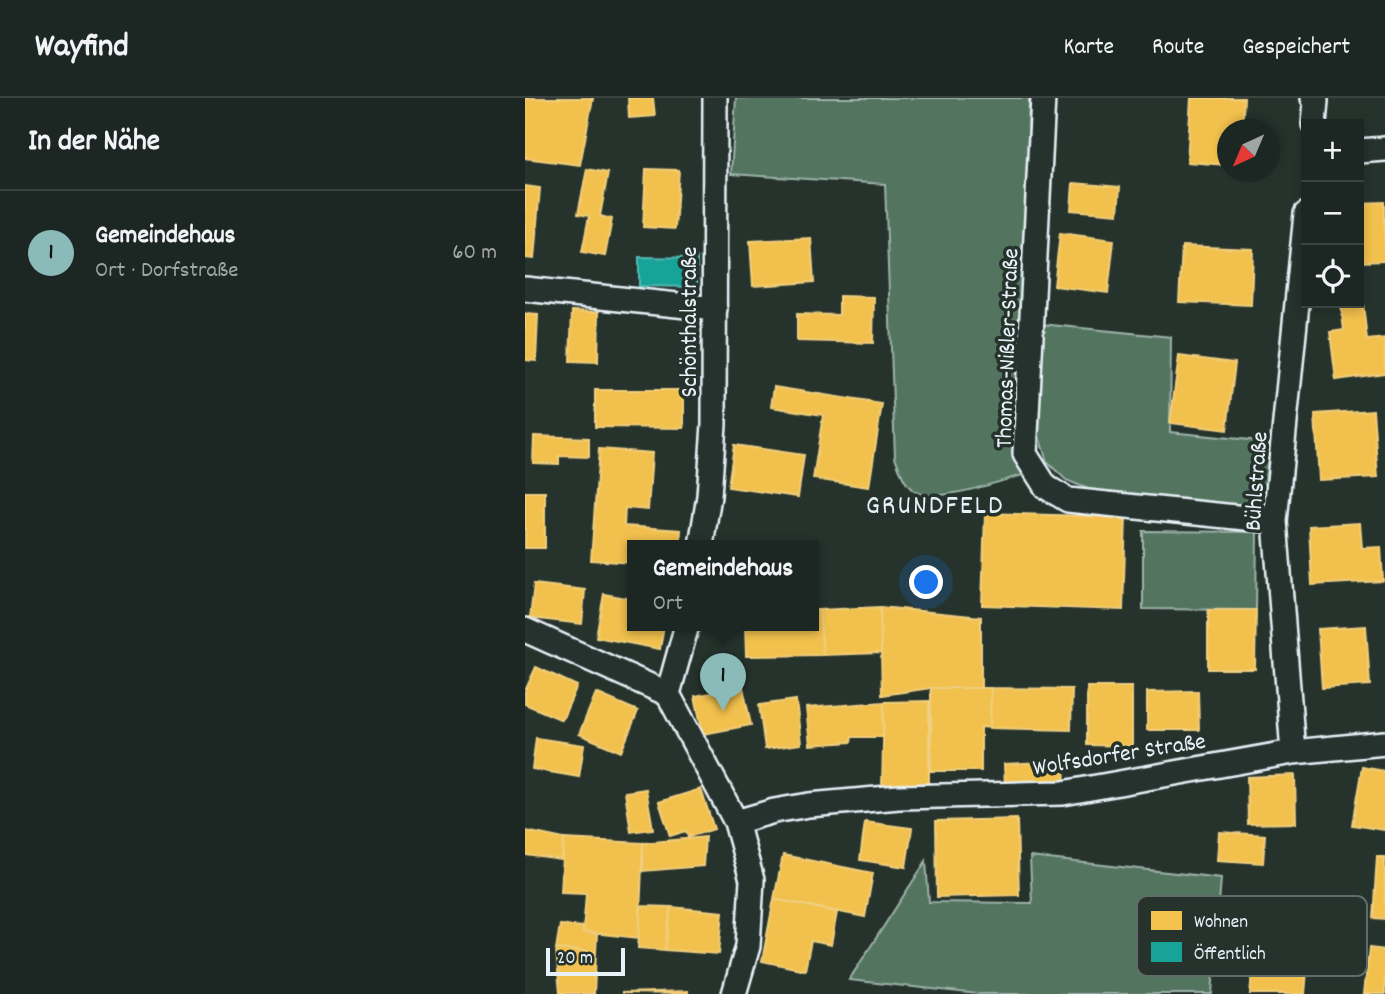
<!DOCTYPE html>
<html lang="de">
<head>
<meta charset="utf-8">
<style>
  body { margin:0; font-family:Dekko,sans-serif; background:#252e2a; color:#f1f3f6 }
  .controls { position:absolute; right:21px; top:21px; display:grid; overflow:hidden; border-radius:0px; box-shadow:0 4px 10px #0003 }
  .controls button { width:63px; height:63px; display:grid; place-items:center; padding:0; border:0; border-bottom:2px solid #3a4340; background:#1c2622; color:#f1f3f6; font:35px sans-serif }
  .compass { position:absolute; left:692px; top:21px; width:63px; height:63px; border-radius:50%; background:#1c2622; box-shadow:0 4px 10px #0003; rotate:224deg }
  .scale { position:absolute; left:21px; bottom:18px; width:79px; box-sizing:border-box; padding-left:7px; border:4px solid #e8f1f8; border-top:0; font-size:19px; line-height:24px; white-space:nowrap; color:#e8f1f8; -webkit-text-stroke:5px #26332d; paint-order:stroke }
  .you { position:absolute; left:402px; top:485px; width:24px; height:24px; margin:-18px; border:5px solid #fff; border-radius:50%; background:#1a73e8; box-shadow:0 0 0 10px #1a73e833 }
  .badge { display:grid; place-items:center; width:46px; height:46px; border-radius:50%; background:#8bbbb9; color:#111; font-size:23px; font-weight:700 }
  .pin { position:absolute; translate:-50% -58px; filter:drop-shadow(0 2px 4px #0008) }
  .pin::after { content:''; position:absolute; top:37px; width:24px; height:21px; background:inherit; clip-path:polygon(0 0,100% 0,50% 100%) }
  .popup { position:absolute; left:102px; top:442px; width:192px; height:91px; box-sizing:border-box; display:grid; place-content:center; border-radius:0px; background:#1c2622; filter:drop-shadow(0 2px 5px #0005); font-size:23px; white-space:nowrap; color:#a0a5a5 }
  .popup b { font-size:26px; color:#f1f3f6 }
  .popup::after { content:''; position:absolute; left:50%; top:100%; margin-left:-14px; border:14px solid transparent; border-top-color:#1c2622 }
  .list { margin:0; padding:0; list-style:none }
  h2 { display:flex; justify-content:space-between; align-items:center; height:91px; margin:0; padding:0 28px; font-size:30px }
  h2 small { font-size:23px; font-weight:400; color:#a0a5a5 }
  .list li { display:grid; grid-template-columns:46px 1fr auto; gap:21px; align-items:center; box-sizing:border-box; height:126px; padding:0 28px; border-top:2px solid #3a4340 }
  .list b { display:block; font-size:26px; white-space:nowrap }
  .list p { margin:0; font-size:23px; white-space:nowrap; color:#a0a5a5 }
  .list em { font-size:23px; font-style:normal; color:#a0a5a5 }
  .icon { flex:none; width:38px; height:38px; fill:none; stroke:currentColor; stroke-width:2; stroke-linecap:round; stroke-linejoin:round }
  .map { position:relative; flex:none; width:860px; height:896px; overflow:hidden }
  header { display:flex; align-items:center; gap:42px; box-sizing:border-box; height:98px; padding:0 35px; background:#1c2622; border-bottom:2px solid #3a4340 }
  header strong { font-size:33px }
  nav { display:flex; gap:38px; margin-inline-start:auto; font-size:24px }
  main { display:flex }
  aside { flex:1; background:#1c2622 }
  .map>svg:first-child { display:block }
</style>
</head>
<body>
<header>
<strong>Wayfind</strong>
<nav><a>Karte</a><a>Route</a><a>Gespeichert</a></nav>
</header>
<main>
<aside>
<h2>In der Nähe<small></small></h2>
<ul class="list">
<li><span class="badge">1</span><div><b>Gemeindehaus</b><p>Ort · Dorfstraße</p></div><em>60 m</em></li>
</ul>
</aside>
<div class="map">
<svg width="860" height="896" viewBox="0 0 860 896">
  <rect width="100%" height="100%" fill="#26332d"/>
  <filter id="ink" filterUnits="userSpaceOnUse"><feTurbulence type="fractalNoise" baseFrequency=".0143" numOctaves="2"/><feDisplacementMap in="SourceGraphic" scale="14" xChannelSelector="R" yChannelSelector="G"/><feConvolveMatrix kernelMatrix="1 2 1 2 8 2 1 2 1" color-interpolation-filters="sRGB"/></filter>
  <g filter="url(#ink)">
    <path fill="#52745e" stroke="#9db2ab" stroke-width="2" d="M211,0H504L494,355L498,377C474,383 410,407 389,393C378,385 375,371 370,359L360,86L206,76Z
      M516,226L646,239L645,334L744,344L739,411L568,393L541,382L522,364L514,338Z
      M618,433L732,434L731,512L618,511Z
      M505,759L696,780L687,896H453L324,882L401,763L404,804L507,805Z"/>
    <path fill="#f2c14e" stroke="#efcf81" stroke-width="2" d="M0,0H68L55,67L0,60Z
      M103,0H128L130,18L104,20Z
      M666,0H719L717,32H702V67L662,64Z
      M62,71L83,75L75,118L87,121L80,158L57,154L64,118L53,116Z
      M121,71L154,72L150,131L118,129Z
      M548,85L595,89L593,116L546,112Z
      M0,88L15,90L9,161L0,160Z
      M859,104L860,163L834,164V105Z
      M535,135L589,142L583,195L529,188Z
      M286,140L289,184L228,188L225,143Z
      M657,148L728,151L726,207L654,204Z
      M314,198L349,199L348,245L272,243V216L314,217Z
      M838,206L842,242L860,240V275L811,282L805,234L819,232L816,209Z
      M47,213L74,214L73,264L45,263Z
      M0,216L13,217L11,263L0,262Z
      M654,258L710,265L702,332L645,325Z
      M249,289L357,306L344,389L288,381L298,317L246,309Z
      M70,292H159V330L70,329Z
      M848,312L853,379L794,382L790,316Z
      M9,338L64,340V359L34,358V366L8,365Z
      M209,347L279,357L273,399L203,389Z
      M74,351L127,355L123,412L100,410L99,428L156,432L155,447H107V465L66,462Z
      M0,394H20V450H0Z
      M460,415L601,419L598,512L457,507Z
      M835,425L837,450L856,449L858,483L787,487L784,428Z
      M9,486L60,492L57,526L5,520Z
      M79,496L107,501V527H139L135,551L71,539Z
      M355,509L456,519V590H406L357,597Z
      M355,509L356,555L298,557L294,512Z
      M289,512H294L298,557L221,558L220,527H289Z
      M683,512H731L730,571H683Z
      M841,528L845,587L797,590L793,531Z
      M11,569L52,588L37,622L0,606V593Z
      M218,589L226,627L178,636L170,598Z
      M562,589H607V648L562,647Z
      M406,590H466L465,630L456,629V673H406Z
      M466,590L547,591L546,632L465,630Z
      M673,593L674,632H622V594Z
      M71,595L113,613L96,654L54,636Z
      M271,602L276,646L240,651L234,607Z
      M404,603V688L357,690L359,604Z
      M359,604L358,639H327L326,644L285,647L281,610Z
      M11,640L59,647L54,679L7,671Z
      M539,663L540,688L480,691L479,666Z
      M837,669L860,673V732L827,727Z
      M770,677L771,725L723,726L722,679Z
      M121,691L128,731L106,734L100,694Z
      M176,691L189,731L163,739L161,733L145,738L134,704Z
      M492,721L494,797L412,799L411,723Z
      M340,724L387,730L381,769L335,762Z
      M1,733L39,741L37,762L0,757Z
      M694,734L740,737L738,765L692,762Z
      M180,739L178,768L118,773V745Z
      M39,741L118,745L114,840L58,834L61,795L36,794Z
      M258,757L348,775L340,819L249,801Z
      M852,759H860V821L848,820Z
      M249,801L312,814L306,847L286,843L280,872L237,863Z
      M116,808L146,809L140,852L113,850Z
      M146,809L198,814L194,856L140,852Z
      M703,824L726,826L721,863L699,861Z
      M35,827L58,829V834L72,836L71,854L31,851Z
      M731,832L785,837L780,896H725Z
      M844,850L860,852V896H839Z
      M31,851L71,854L69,896L35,895Z
      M163,893V896L96,895Z"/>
    <path fill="#17a398" stroke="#56bab5" stroke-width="2" d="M114,159L172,160V189L114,188Z"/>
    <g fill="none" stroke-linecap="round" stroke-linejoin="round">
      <defs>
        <path id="street" d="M518,0L500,356L521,389L543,402L750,423
          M788,0L791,3L789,26
          M834,53L860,51
          M0,191L190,211
          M176,447L184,398L189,326L190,0
          M0,532L143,596L211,724L227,782L223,848L209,896
          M143,596L162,527
          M768,654L750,423L781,116
          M211,724L249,713L284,707L374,699L538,695L768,654L860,645"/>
      </defs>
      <use href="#street" stroke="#e8f1f8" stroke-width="28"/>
      <use href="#street" stroke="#26332d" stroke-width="23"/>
    </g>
  </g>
  <g text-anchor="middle" stroke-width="7" stroke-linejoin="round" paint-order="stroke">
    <g font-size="24" fill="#e8f1f8" stroke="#26332d">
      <text transform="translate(163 224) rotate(-90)" y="8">Schönthalstraße</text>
      <text transform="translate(481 250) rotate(-88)" y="8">Thomas-Nißler-Straße</text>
      <text transform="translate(730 383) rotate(-86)" y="8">Bühlstraße</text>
      <text transform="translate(594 655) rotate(-9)" y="8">Wolfsdorfer Straße</text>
    </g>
    <g font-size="28" letter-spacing="2" fill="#e8f1f8" stroke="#26332d">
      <text x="410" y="415">GRUNDFELD</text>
    </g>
  </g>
  <rect x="612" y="798" width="230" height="80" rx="10" fill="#26332d" stroke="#606c6a" stroke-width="2"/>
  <rect x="626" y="813" width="31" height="19" fill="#f2c14e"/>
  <rect x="626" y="844" width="31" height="20" fill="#17a398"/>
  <g font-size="19" fill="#e8f1f8">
    <text x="669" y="829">Wohnen</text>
    <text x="669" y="861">Öffentlich</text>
  </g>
</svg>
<div class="controls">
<button>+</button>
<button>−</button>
<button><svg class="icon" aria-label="locate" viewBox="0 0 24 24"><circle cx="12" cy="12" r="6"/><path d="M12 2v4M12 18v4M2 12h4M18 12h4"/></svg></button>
</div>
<svg class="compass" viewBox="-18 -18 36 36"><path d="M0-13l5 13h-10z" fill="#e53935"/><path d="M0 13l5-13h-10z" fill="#a0a5a5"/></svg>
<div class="scale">20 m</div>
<div class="you"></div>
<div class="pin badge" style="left:198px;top:613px">1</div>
<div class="popup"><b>Gemeindehaus</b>Ort</div>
</div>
</main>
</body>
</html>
